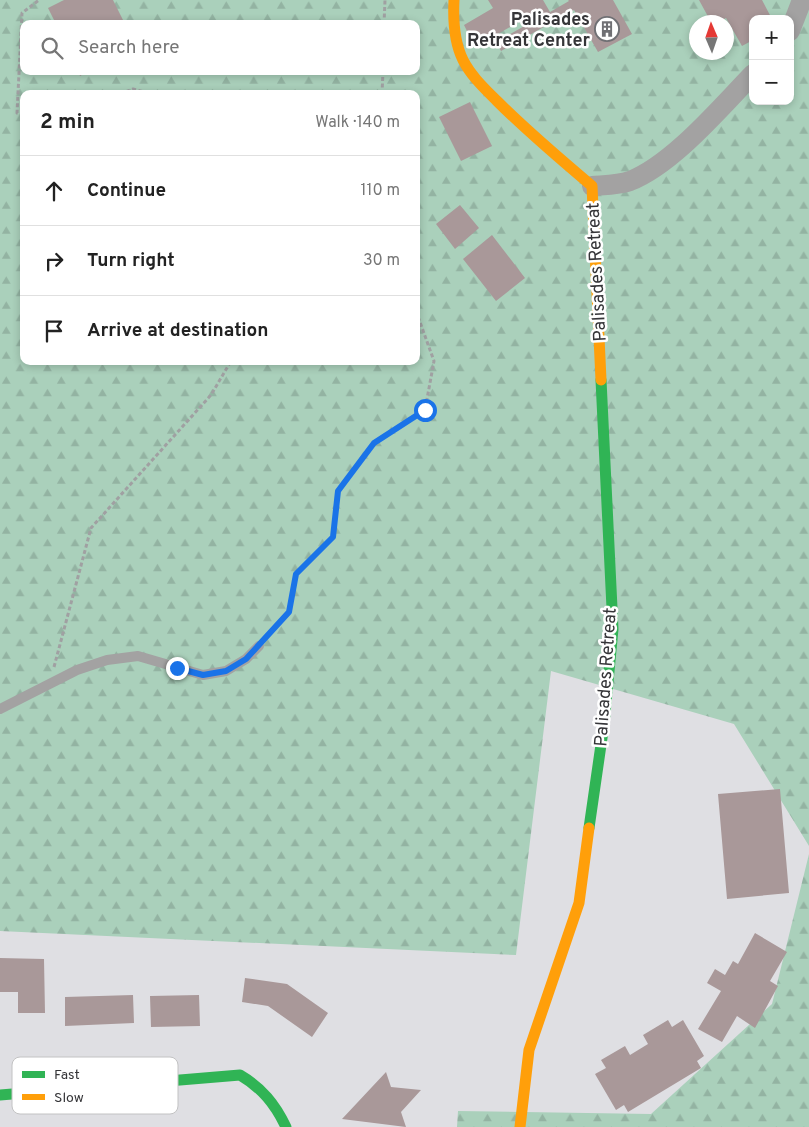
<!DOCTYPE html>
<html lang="en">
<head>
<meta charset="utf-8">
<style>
  body { margin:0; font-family:Overpass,sans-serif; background:#f6f6f6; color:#222 }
  .controls { position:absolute; right:15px; top:15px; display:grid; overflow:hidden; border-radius:10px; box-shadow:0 2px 8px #0003 }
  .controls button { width:45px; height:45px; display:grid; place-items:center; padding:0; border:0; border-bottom:1px solid #e0e0e0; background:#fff; color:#222; font:25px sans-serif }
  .compass { position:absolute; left:689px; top:15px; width:45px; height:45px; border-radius:50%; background:#fff; box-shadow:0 2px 8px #0003; rotate:358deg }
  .stop { position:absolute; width:15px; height:15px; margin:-11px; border:4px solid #1a73e8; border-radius:50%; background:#fff }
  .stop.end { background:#1a73e8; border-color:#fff; box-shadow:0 1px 5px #0008 }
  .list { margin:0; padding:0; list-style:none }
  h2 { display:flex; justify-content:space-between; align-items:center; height:65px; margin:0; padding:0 20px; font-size:21px }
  h2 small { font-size:16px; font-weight:400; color:#767676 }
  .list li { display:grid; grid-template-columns:32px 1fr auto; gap:15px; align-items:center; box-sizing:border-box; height:70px; padding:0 20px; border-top:1px solid #e0e0e0 }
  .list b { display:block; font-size:19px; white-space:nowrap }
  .list em { font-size:16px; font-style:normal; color:#767676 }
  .icon { flex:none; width:28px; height:28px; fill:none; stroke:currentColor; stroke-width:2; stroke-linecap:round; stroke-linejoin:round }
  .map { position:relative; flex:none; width:809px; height:1127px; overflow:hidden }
  .search { position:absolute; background:#fff; box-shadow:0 2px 8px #0003; left:20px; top:20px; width:400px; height:55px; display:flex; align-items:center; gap:12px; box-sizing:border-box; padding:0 18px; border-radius:10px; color:#767676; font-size:19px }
  .panel { position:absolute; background:#fff; box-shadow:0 2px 8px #0003; left:20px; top:90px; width:400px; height:275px; border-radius:10px }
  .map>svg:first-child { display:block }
</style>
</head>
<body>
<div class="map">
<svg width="809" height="1127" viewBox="0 0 809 1127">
  <defs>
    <pattern id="forest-firs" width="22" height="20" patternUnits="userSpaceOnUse" patternTransform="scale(1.25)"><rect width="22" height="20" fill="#aad0bb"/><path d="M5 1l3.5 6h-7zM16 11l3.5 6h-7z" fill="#93b3a2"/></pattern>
  </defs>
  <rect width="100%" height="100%" fill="#dfdfe3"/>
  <path fill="url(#forest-firs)" fill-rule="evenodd" d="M0,0H809V846L734,724L551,671L516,955L0,931ZM753,19H790V101H753ZM696,22H726V52H696ZM24,24H416V71H24ZM24,94H416V361H24Z
    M809,854V1127H457L458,1111L651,1114L772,1004Z"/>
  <path fill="#a99899" d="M64,0H113L125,24H56L48,8Z
    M488,0H543L550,12L569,1L568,0H613L632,34L598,52L574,10L501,51L496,42L535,20L531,15L475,47L464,25L493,8Z
    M699,0H762L772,19H753V40L742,46L726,18L718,22H711Z
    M78,71H89L80,76Z
    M470,102L492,146L461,161L439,117Z
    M460,205L479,228L455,249L436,224Z
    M492,235L525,278L496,301L463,259Z
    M780,789L789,893L727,899L718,794Z
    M755,933L787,952L770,981L778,986L755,1028L737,1016L722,1042L698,1029L721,991L707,983L715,969L725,975L733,961L738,964Z
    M0,958L44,959L45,1013H18V992H0Z
    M245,978L287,984L328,1013L312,1037L268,1006L242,1002Z
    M133,995L134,1023L65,1026V997Z
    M199,995L200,1026L151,1027L150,996Z
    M668,1020L672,1027L683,1020L704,1056L697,1061L701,1068L628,1112L624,1105L616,1110L595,1074L606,1068L601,1060L625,1046L630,1055L648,1044L643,1035Z
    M386,1072L391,1087L421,1090L401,1112L406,1127L342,1119Z"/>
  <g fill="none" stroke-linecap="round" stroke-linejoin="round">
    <path stroke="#a0a0a2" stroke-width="3" stroke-dasharray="4 2.5" stroke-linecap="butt" d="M384,24L385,0
      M120,94L133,89L152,94
      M382,94L383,71
      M24,115L17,113L22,13L39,0
      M267,637L289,612L296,574L333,537L339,491L374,443L425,410L434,361L416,311
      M54,667L91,528L211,395L231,361"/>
    <path stroke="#a3a2a2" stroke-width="10" d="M0,709L77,670L107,660L138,656L203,675L226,671L246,659L259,646"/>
    <path stroke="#a3a2a2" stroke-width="20" d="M790,31L802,0
      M592,186C604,185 619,185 630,181C673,164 720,108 753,74"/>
    <path stroke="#30b455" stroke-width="11" d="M589,828L604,724L613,629L601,380
      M0,1095L240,1075C262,1088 275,1104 286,1127"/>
    <path stroke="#ff9f0a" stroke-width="11" d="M454,0C453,20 454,42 463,60C471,76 485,89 497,101C527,131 560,159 592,186L601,380
      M520,1127L529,1050L579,903L589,828"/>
  </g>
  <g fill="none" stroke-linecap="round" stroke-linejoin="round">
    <path stroke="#1a73e8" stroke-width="6" d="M177,668L203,675L226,671L246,659L289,612L296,574L333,537L338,491L374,443L425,410"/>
  </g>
  <defs>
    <symbol id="building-ring" viewBox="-11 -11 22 22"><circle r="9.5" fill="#fff" stroke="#707074" stroke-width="1.5"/><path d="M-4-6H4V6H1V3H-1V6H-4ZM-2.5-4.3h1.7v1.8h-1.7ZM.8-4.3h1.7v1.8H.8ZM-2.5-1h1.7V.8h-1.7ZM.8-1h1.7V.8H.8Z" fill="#707074"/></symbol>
  </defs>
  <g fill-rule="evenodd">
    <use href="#building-ring" x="593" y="15" width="28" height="28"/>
  </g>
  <g text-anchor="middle" stroke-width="5" stroke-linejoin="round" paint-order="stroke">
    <g font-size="18" font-weight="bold" fill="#353538" stroke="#fff" text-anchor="end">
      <text x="590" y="25">Palisades<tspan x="590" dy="21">Retreat Center</tspan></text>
    </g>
    <g font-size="18" fill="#353538" stroke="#fff">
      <text transform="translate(596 272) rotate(-93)" y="6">Palisades Retreat</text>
      <text transform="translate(605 677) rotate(-86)" y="6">Palisades Retreat</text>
    </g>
  </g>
  <rect x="12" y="1057" width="166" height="57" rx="8" fill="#fff" stroke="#c2c2c3" stroke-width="1"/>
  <rect x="22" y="1071" width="23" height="7" fill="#30b455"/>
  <rect x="22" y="1094" width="23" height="6" fill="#ff9f0a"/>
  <g font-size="14" fill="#353538">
    <text x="54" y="1079">Fast</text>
    <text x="54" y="1102">Slow</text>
  </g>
</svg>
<div class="controls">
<button>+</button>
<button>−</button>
</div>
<svg class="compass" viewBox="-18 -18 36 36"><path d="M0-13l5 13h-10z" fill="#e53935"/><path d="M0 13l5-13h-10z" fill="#767676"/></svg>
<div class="stop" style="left:425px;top:410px"></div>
<div class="stop end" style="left:177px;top:668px"></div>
<div class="search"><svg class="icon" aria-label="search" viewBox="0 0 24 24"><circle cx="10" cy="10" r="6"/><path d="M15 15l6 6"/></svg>Search here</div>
<section class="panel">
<h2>2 min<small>Walk · 140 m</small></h2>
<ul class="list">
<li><svg class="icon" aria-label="ahead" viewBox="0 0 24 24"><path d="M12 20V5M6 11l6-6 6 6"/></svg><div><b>Continue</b></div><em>110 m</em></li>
<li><svg class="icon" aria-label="right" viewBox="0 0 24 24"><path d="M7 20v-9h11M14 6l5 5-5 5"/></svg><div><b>Turn right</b></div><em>30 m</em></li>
<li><svg class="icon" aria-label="arrive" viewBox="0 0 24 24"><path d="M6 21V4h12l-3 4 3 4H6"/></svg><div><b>Arrive at destination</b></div></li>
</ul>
</section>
</div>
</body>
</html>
